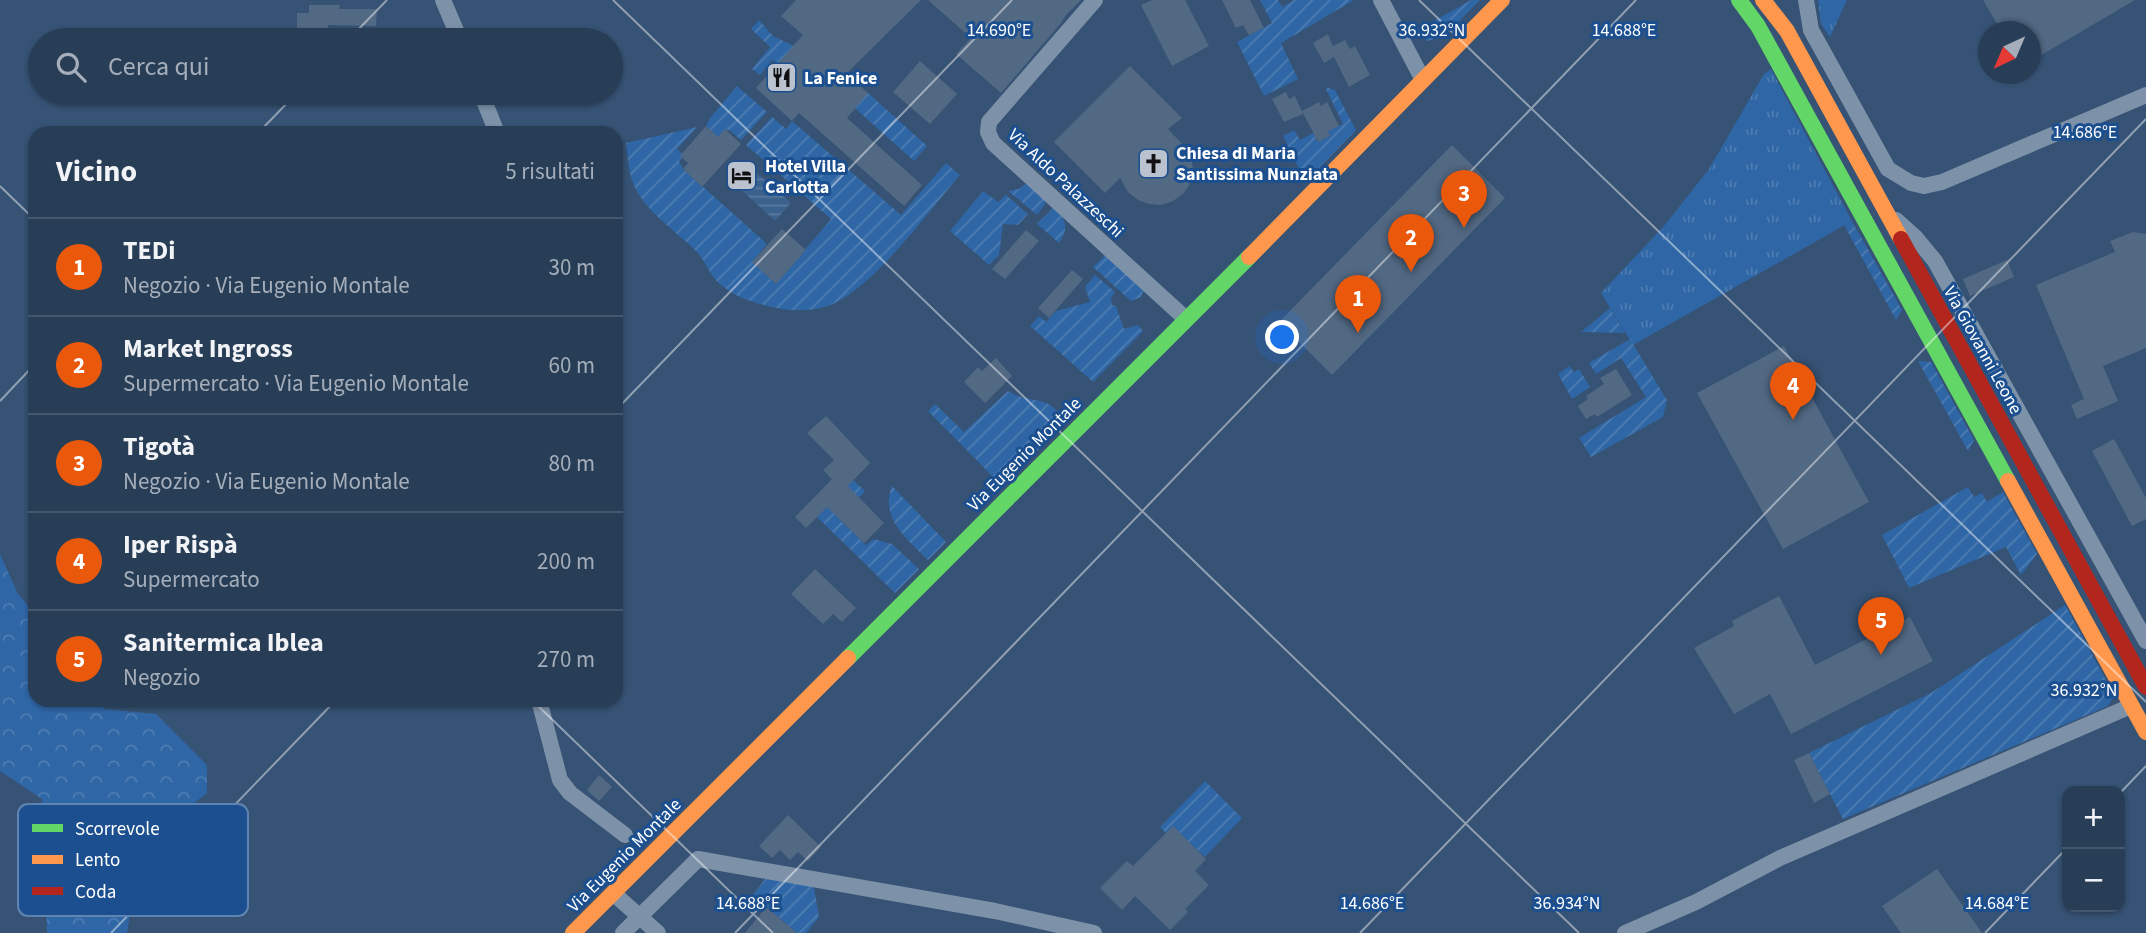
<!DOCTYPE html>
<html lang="it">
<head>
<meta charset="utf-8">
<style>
  body { margin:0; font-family:"Source Sans 3",sans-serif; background:#344961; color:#f1f3f6 }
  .controls { position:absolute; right:21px; bottom:21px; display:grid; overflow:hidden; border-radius:14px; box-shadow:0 2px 5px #0004 }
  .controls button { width:63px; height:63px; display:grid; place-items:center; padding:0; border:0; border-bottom:2px solid #44576d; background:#283e57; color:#f1f3f6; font:35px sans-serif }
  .compass { position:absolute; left:1978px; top:21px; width:63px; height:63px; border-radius:50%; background:#283e57; box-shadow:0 2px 5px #0004; rotate:224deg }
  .you { position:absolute; left:1283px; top:338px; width:24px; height:24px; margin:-18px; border:5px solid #fff; border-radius:50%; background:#1a73e8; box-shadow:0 0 0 10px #1a73e833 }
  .badge { display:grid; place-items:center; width:46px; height:46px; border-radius:50%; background:#ea580c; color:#fff; font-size:23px; font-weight:700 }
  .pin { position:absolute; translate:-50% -58px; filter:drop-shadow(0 2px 4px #0008) }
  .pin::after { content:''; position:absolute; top:37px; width:24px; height:21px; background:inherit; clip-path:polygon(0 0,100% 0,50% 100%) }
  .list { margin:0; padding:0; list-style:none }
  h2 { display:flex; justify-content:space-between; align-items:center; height:91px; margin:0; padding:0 28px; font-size:30px }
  h2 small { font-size:23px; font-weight:400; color:#a5aeba }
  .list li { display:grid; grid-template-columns:46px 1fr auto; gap:21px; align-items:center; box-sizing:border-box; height:98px; padding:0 28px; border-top:2px solid #44576d }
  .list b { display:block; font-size:26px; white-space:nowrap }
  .list p { margin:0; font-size:23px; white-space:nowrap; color:#a5aeba }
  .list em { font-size:23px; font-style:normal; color:#a5aeba }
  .icon { flex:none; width:38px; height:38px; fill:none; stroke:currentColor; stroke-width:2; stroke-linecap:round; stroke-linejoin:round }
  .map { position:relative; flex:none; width:2146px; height:933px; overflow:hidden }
  .search { position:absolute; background:#283e57; box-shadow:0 2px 5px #0004; left:28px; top:28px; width:595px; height:77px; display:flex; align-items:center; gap:18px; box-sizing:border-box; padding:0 24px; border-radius:38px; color:#a5aeba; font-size:26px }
  .panel { position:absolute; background:#283e57; box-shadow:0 2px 5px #0004; left:28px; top:126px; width:595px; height:581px; border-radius:21px }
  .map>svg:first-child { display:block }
</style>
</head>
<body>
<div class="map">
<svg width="2146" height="933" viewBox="0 0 2146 933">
  <defs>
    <pattern id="grass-tufts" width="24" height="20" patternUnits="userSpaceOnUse" patternTransform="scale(1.75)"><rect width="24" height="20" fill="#2f66a5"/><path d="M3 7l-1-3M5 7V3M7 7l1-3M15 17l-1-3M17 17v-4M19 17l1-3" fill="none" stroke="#4e7db2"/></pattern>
    <pattern id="forest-crowns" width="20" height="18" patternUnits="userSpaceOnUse" patternTransform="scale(1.75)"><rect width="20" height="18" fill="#2f66a5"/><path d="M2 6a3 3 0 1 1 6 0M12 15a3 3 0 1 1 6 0" fill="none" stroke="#4e7db2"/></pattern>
    <pattern id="garden-furrows" width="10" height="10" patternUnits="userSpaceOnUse" patternTransform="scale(1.75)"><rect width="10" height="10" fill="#2f66a5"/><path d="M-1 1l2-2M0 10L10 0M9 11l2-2" fill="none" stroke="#4e7db2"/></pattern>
    <pattern id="water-rules" width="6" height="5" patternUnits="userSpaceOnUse" patternTransform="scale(1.75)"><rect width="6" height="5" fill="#3b618d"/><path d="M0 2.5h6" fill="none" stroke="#58799e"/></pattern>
  </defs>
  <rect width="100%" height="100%" fill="#365274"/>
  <path fill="url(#grass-tufts)" d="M1818,0H1847L1830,37L1821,24Z
    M1771,69L1852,221L1633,345L1601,293L1664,226L1709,169L1764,74Z"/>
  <path fill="url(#forest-crowns)" d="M0,554L18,594L35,614V700H98L104,709L156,714L207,765V793L159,830L133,894L127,933H47L42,799L0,771Z"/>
  <path fill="url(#garden-furrows)" d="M1260,0H1278L1282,7L1294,0H1354L1281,43L1298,79L1264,96L1237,42L1272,23Z
    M1471,0H1480L1444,37L1427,41L1416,31Z
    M759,20L773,36L794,46L778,63L772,60L760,75L752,69L770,47L751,29Z
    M737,86L767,112L741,140L729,130H725L718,137L706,126L710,118Z
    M1325,87L1335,90L1356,130L1316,171L1307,172L1299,169L1283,136L1294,130L1300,140L1313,133L1318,142L1330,136L1328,131L1343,124Z
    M837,92L862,99L868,93L927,146L914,161Z
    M772,117L786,129L792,121L901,215L946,163L960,175C929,211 878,281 837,302C816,313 787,312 764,305C748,301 734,296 721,285C709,275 706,261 696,251C675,230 641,209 632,180C628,168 628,155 626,143L697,127L677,149L684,155L679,161L683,169L767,244L752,262L776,284L831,219L746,145Z
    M1027,183L1047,201L1037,215L1008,191L1019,189Z
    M983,191L998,202L1006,195L1028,214L1018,225L1003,224L999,255L989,265L950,231Z
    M1054,207C1067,219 1069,229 1059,243L1037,224Z
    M1852,221L1902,310L1896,320L1844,225Z
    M1105,255L1144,290L1141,297L1131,301L1093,267Z
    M1095,275L1115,292L1111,298L1112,305L1116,306L1124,329L1138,325L1143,331L1093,382L1030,326L1039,316L1046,322L1056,311L1090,302L1085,287Z
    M1610,308L1625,333L1581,332Z
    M1630,339L1667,400L1663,417L1591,457L1579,438L1646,397L1621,358L1596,374L1589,363Z
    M1918,361L1931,362L1974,440L1968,451Z
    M1569,366L1574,372L1579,369L1590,387L1572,399L1558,374Z
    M1008,391C1024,401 1037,398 1050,405C1056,409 1062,416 1067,421L1002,486L928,411L935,404L964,432Z
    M853,480L865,491L840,520L866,545L874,539L892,544L919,569L895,593L817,517Z
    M892,486L946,542L928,560C908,540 879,518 892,486Z
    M1968,487L1974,497L1982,493L1987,502L2003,492L2037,554L2021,575L2006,547L1909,588L1882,535Z
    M2065,605L2112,691L2113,698L2108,706L1843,819L1809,753L1931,693Z
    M1205,781L1242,818L1205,857L1173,827L1166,833L1160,827Z
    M766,878L814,887L819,917L806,933H789L792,929L753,895Z"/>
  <path fill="url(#water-rules)" d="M755,171L791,203L775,221L739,188Z"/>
  <path fill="#526984" d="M796,0H921L846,74L868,93L847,118L922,185L904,206L799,113L792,121L756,88L803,35L781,16Z
    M928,0H1081L1066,15L1061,23L1001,93L956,54L971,38Z
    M1152,0H1185L1209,46L1172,66L1141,5Z
    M1222,0H1250L1264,28L1249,35L1243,25L1236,28Z
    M1983,0H2135L2031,61V32H2002Z
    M309,5H340L339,9H377L376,26L328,25V40H297V13H309Z
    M1328,34L1333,46L1345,40L1350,49L1355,46L1370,75L1349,87L1334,57L1324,63L1313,43Z
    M920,61L957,94L930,124L893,92Z
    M1130,66L1182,118L1168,129L1187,149L1192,160L1193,172L1190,184L1183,194L1173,201L1161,205L1149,204L1138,200L1128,192L1120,178L1105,193L1054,142Z
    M1286,92L1289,99L1295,96L1303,114L1284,122L1272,99Z
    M1319,102L1321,106L1327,102L1339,126L1328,131L1330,136L1318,142L1302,111Z
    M706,126L718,137L725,129L741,144L702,187L683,169L688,163L680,156Z
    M1452,145L1505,198L1332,375L1279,322Z
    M782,229L806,250L776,284L752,262Z
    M1026,230L1039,241L1005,279L992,269Z
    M2133,232L2146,234V348L2103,366L2118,401L2077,419L2071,405L2084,399L2036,285L2115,252L2110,241Z
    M2007,260L2014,277L1970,296L1963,279Z
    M1072,270L1083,279L1049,318L1038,308Z
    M1784,346L1869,502L1783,549L1697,393Z
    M996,358L1012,376L985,403L964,382L978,367L982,371Z
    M1616,369L1632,395L1597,417L1595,414L1586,419L1578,406L1588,399L1586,396L1604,384L1600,378Z
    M826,416L870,463L848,486L884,523L864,543L827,507L806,528L795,517L832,479L823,470L834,460L807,433Z
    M2114,439L2146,498V519L2132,526L2092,451Z
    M815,569L856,608L842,622L833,614L823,624L791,594Z
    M1779,596L1815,665L1910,617L1933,661L1791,734L1770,694L1734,714L1694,648L1734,626L1732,621Z
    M1809,753L1830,794L1814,803L1794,760Z
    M599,775L612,787L599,801L587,790Z
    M788,815L821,847L808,861L798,852L790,860L780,850L772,858L759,846Z
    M1173,826L1206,859L1195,871L1209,885L1185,909L1188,912L1170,930L1135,896L1122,910L1100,888L1127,861L1133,866Z
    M1937,869L1982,933H1901L1882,906Z
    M766,907L797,933H745Z"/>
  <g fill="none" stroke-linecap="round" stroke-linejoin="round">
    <path stroke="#7d92a8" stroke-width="16" d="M443,0L460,40
      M1095,0L989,122L988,132L993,143L1186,319
      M1381,0L1423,80
      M1806,0L1811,30L1888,169L1911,183L1924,186L1942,182L2146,95
      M481,93L497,133
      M1896,220L1916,238L1935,261L2146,641
      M539,700L560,780L570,793L625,835
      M613,893L658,933
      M623,933L698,859L995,911L1094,933
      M1625,933L1696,902L1780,858L2131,706"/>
    <path stroke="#63d668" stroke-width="16" d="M1739,0L1758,26L2008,481
      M848,658L1249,257"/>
    <path stroke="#ff974d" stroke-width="16" d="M1763,0L1787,31L1901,239
      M1249,257L1502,0
      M2008,481L2146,732
      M573,933L848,658"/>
    <path stroke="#b3261e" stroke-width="16" d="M1901,239L2146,687"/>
  </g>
  <path fill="none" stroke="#fff" stroke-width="2" stroke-opacity="0.45" d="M613,0L1579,933M1419,0L2146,702M348,40L387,0M258,133L297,93M0,186L35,220M0,401L35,364M616,410L1012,0M532,700L773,933M2120,793L2146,766M111,933L336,700M735,933L1636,0M1360,933L2146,119M1985,933L2067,848"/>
  <defs>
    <symbol id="restaurant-square" viewBox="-11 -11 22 22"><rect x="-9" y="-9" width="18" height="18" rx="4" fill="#b9c2ce" stroke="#1b4f8f"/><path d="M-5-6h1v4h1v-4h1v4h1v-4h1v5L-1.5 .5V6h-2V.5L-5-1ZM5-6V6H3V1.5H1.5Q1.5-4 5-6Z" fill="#111"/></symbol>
    <symbol id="church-square" viewBox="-11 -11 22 22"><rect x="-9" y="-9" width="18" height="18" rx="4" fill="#b9c2ce" stroke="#1b4f8f"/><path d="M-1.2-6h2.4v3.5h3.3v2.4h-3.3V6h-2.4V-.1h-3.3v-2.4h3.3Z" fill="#111"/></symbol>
    <symbol id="hotel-square" viewBox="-11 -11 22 22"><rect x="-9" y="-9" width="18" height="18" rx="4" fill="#b9c2ce" stroke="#1b4f8f"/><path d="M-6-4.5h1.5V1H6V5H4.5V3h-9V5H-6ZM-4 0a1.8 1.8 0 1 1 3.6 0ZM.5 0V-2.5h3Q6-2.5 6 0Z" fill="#111"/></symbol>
  </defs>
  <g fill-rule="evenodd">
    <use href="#restaurant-square" x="764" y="60" width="35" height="35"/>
    <use href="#church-square" x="1136" y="146" width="35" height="35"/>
    <use href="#hotel-square" x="724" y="158" width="35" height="35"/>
  </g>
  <g text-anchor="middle" stroke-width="6" stroke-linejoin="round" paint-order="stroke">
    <g font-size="18" font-weight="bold" fill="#fff" stroke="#1b4f8f" text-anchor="start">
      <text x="804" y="84">La Fenice</text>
      <text x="1176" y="159">Chiesa di Maria<tspan x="1176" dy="21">Santissima Nunziata</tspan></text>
      <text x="765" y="172">Hotel Villa<tspan x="765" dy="21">Carlotta</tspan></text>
    </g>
    <g font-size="18" fill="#fff" stroke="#1b4f8f">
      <text transform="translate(1066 183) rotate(43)" y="6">Via Aldo Palazzeschi</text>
      <text transform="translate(1983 350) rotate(61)" y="6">Via Giovanni Leone</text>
      <text transform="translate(1024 454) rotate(-45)" y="6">Via Eugenio Montale</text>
      <text transform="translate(624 855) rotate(-45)" y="6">Via Eugenio Montale</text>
    </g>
  </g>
  <rect x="18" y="804" width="230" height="112" rx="10" fill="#1b4f8f" stroke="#5f84b1" stroke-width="2"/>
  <rect x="32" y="824" width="31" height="8" fill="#63d668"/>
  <rect x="32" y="855" width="31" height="9" fill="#ff974d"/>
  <rect x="32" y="887" width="31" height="8" fill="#b3261e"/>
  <g font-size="19" fill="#fff">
    <text x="75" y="835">Scorrevole</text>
    <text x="75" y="866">Lento</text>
    <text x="75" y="898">Coda</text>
  </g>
  <g font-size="18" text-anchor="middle" fill="#fff" stroke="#1b4f8f" stroke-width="6" stroke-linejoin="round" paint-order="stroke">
    <text x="1432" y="36">36.932°N</text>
    <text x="999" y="36">14.690°E</text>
    <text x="1624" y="36">14.688°E</text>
    <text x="2085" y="138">14.686°E</text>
    <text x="2084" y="696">36.932°N</text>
    <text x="748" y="909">14.688°E</text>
    <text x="1372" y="909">14.686°E</text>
    <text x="1997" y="909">14.684°E</text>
    <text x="1567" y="909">36.934°N</text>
  </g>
</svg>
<div class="controls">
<button>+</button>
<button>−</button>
</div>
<svg class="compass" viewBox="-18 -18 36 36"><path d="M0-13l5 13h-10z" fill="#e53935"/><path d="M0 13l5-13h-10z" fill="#a5aeba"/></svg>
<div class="you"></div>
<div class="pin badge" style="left:1358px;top:333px">1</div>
<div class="pin badge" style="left:1411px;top:272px">2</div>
<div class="pin badge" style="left:1464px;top:228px">3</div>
<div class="pin badge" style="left:1793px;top:420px">4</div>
<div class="pin badge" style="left:1881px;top:655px">5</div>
<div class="search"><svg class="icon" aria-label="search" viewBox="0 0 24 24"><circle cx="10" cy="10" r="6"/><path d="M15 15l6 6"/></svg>Cerca qui</div>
<section class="panel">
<h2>Vicino<small>5 risultati</small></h2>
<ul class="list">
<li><span class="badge">1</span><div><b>TEDi</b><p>Negozio · Via Eugenio Montale</p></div><em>30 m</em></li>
<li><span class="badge">2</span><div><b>Market Ingross</b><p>Supermercato · Via Eugenio Montale</p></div><em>60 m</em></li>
<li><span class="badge">3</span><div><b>Tigotà</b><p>Negozio · Via Eugenio Montale</p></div><em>80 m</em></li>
<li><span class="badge">4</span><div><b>Iper Rispà</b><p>Supermercato</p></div><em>200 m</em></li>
<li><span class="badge">5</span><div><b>Sanitermica Iblea</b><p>Negozio</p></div><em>270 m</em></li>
</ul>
</section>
</div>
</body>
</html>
